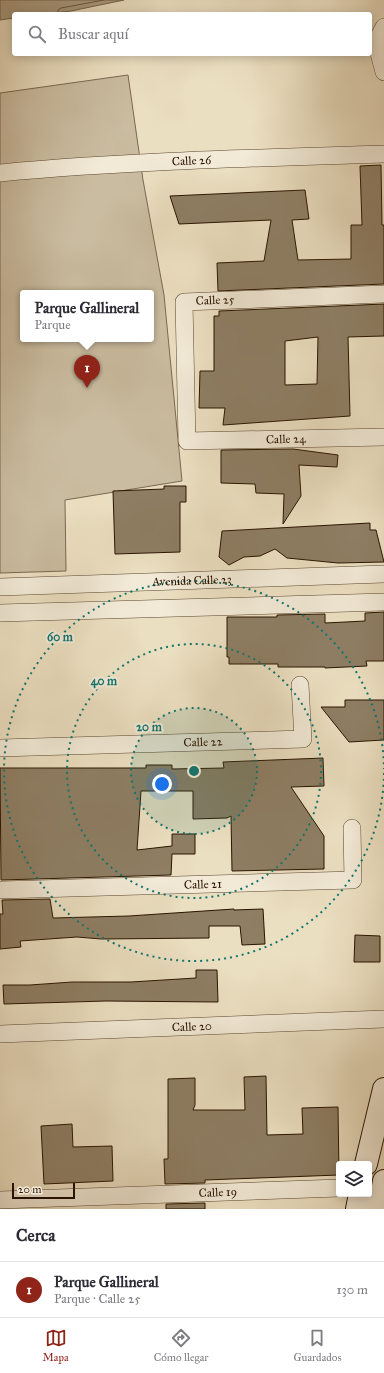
<!DOCTYPE html>
<html lang="es">
<head>
<meta charset="utf-8">
<style>
  body { margin:0; font-family:"IM FELL Great Primer",serif; background:#f7f7f7; color:#2b2b33 }
  .controls { position:absolute; right:12px; bottom:12px; display:grid; overflow:hidden; border-radius:4px; box-shadow:0 2px 10px #0003 }
  .controls button { width:36px; height:36px; display:grid; place-items:center; padding:0; border:0; border-bottom:1px solid #e1e1e2; background:#fff; color:#2b2b33; font:20px sans-serif }
  .scale { position:absolute; left:12px; bottom:10px; width:63px; box-sizing:border-box; padding-left:4px; border:2px solid #2a1400; border-top:0; font-size:11px; line-height:14px; white-space:nowrap; color:#2a1400; -webkit-text-stroke:3px #f2ead7; paint-order:stroke }
  .you { position:absolute; left:162px; top:784px; width:14px; height:14px; margin:-10px; border:3px solid #fff; border-radius:50%; background:#1a73e8; box-shadow:0 0 0 6px #1a73e833 }
  .badge { display:grid; place-items:center; width:26px; height:26px; border-radius:50%; background:#8f2418; color:#fff; font-size:13px; font-weight:700 }
  .pin { position:absolute; translate:-50% -33px; filter:drop-shadow(0 1px 2px #0008) }
  .pin::after { content:''; position:absolute; top:21px; width:14px; height:12px; background:inherit; clip-path:polygon(0 0,100% 0,50% 100%) }
  .popup { position:absolute; left:20px; top:290px; width:134px; height:52px; box-sizing:border-box; display:grid; place-content:center; border-radius:4px; background:#fff; filter:drop-shadow(0 1px 3px #0005); font-size:13px; white-space:nowrap; color:#7c7c81 }
  .popup b { font-size:15px; color:#2b2b33 }
  .popup::after { content:''; position:absolute; left:50%; top:100%; margin-left:-8px; border:8px solid transparent; border-top-color:#fff }
  .list { margin:0; padding:0; list-style:none }
  h2 { display:flex; justify-content:space-between; align-items:center; height:52px; margin:0; padding:0 16px; font-size:17px }
  h2 small { font-size:13px; font-weight:400; color:#7c7c81 }
  .list li { display:grid; grid-template-columns:26px 1fr auto; gap:12px; align-items:center; box-sizing:border-box; height:56px; padding:0 16px; border-top:1px solid #e1e1e2 }
  .list b { display:block; font-size:15px; white-space:nowrap }
  .list p { margin:0; font-size:13px; white-space:nowrap; color:#7c7c81 }
  .list em { font-size:13px; font-style:normal; color:#7c7c81 }
  .icon { flex:none; width:22px; height:22px; fill:none; stroke:currentColor; stroke-width:2; stroke-linecap:round; stroke-linejoin:round }
  .map { position:relative; flex:none; width:384px; height:1209px; overflow:hidden }
  .search { position:absolute; background:#fff; box-shadow:0 2px 10px #0003; left:12px; right:12px; top:12px; height:44px; display:flex; align-items:center; gap:10px; box-sizing:border-box; padding:0 14px; border-radius:4px; color:#7c7c81; font-size:15px }
  .sheet { height:108px; background:#fff }
  nav { display:flex; justify-content:space-around; align-items:center; box-sizing:border-box; height:56px; border-top:1px solid #e1e1e2; background:#fff; font-size:11px; color:#7c7c81 }
  nav a { display:grid; justify-items:center; gap:2px }
  nav .on { color:#8f2418 }
  .map>svg:first-child { display:block }
</style>
</head>
<body>
<div class="map">
<svg width="384" height="1209" viewBox="0 0 384 1209">
  <rect width="100%" height="100%" fill="#ebdfc1"/>
  <filter id="stains"><feTurbulence type="fractalNoise" baseFrequency=".005" numOctaves="4"/><feColorMatrix values="0 0 0 0 .2 0 0 0 0 .09 0 0 0 0 .02 0 0 0 .5 -.17"/></filter>
  <radialGradient id="worn" r=".72"><stop offset=".6" stop-color="#630" stop-opacity="0"/><stop offset="1" stop-color="#630" stop-opacity=".3"/></radialGradient>
  <path fill="#cabca0" stroke="#7a6850" fill-rule="evenodd" d="M128,75L143,180L164,295L182,481L65,500L66,571L0,573V93ZM23,293H151V339H23Z"/>
  <path fill="#a99a7f" stroke="#76644c" d="M0,0H124L71,11L46,14H14V18L0,20Z"/>
  <g fill="none" stroke-linecap="round" stroke-linejoin="round">
    <path stroke="#6a5740" stroke-width="1" d="M58,14V10L61,8L104,0"/>
  </g>
  <path fill="#8e7e64" stroke="#2a1400" fill-rule="evenodd" d="M381,165L382,225H384V284L218,291L217,263L264,261L271,220L179,224L170,196L305,190L309,219L292,220L298,260L351,259V225H362L360,166Z
    M384,304V336L348,337L350,416L223,425L225,408H199L200,371H214V316H219V311ZM318,337L317,384L285,385V341Z
    M293,449L338,455L337,467L299,465L301,496L283,524L284,494L256,493L255,484L221,483V450Z
    M164,486H186V502H180V552L115,554L113,491L164,489Z
    M370,523V530H376L384,562L338,563L287,558L275,549L260,556L244,557L229,565L219,557L222,531Z
    M384,612V661H366L367,666L325,668V667H278V664H229V657H227V617H277V615L325,614V623L365,621V613Z
    M345,700H384V740L349,742L321,707H345Z
    M323,758L324,786L291,787L324,836V869L232,871L231,816L227,818L193,819V791H141L137,850L172,846V834H195V854H172L171,875L1,880L0,768H146V765H172V769L224,768L223,762Z
    M50,899L53,918L129,916L234,909V910L263,909L265,944L242,945L240,926H209V938L101,939L77,937L20,941L21,947L0,949V914H3L2,900Z
    M355,935L380,936V962H354Z
    M196,970H217L218,1002L106,1001L4,1004L3,985H30L72,982H131L196,978Z
    M266,1076L267,1135L303,1134L302,1108L338,1107L339,1175L205,1180V1183L165,1184L164,1159H168V1079L195,1078V1105L193,1110H245L244,1077Z
    M72,1124L73,1147L112,1146L113,1181L44,1184L41,1126Z
    M205,1203V1209H166V1204Z"/>
  <g fill="none" stroke-linecap="round" stroke-linejoin="round">
    <defs>
      <g id="minor">
        <path d="M384,27L376,42L384,72"/>
        <path id="s1" d="M0,173C128,161 256,158 384,154"/>
        <path id="s2" d="M384,294L184,302L187,441L384,437"/>
        <path id="s3" d="M0,587L384,574"/>
        <path d="M0,613L384,602"/>
        <path id="s4" d="M0,748L303,739L300,685"/>
        <path id="s5" d="M0,890L353,880L352,828"/>
        <path id="s6" d="M0,1034L384,1019"/>
        <path id="s7" d="M0,1200L339,1188"/>
      </g>
      <path id="secondary" d="M366,1164L384,1089
        M357,1209L360,1194
        M379,1209L384,1181"/>
    </defs>
    <use href="#minor" stroke="#5a4730" stroke-width="18"/>
    <use href="#secondary" stroke="#2a1400" stroke-width="24"/>
    <use href="#minor" stroke="#f2ead7" stroke-width="17"/>
    <use href="#secondary" stroke="#f2ead7" stroke-width="22"/>
  </g>
  <circle cx="194" cy="771" r="63" fill="#0f766e" fill-opacity=".12"/>
  <g fill="none" stroke="#0f766e" stroke-width="2" stroke-dasharray="2 4">
    <circle cx="194" cy="771" r="63"/>
    <circle cx="194" cy="771" r="127"/>
    <path d="M384 773A190 190 0 1 1 384 769"/>
  </g>
  <g text-anchor="middle" stroke-width="4" stroke-linejoin="round" paint-order="stroke">
    <g font-size="12" fill="#2a1400" stroke="#f2ead7">
      <text dy="4" stroke="none"><textPath href="#s1" startOffset="192">Calle 26</textPath></text>
      <text transform="translate(215 300) rotate(-2)" y="4">Calle 25</text>
      <text dy="4" stroke="none"><textPath href="#s2" startOffset="438">Calle 24</textPath></text>
      <text dy="4" stroke="none"><textPath href="#s3" startOffset="192">Avenida Calle 23</textPath></text>
      <text dy="4" stroke="none"><textPath href="#s4" startOffset="203">Calle 22</textPath></text>
      <text dy="4" stroke="none"><textPath href="#s5" startOffset="203">Calle 21</textPath></text>
      <text dy="4" stroke="none"><textPath href="#s6" startOffset="192">Calle 20</textPath></text>
      <text dy="4" stroke="none"><textPath href="#s7" startOffset="218">Calle 19</textPath></text>
    </g>
  </g>
  <circle cx="194" cy="771" r="6" fill="#0f766e" stroke="#f2ead7" stroke-width="2"/>
  <g font-size="12" text-anchor="middle" font-weight="bold" fill="#0f766e" stroke="#f2ead7" stroke-width="4" stroke-linejoin="round" paint-order="stroke">
    <text x="60" y="641">60 m</text>
    <text x="104" y="685">40 m</text>
    <text x="149" y="731">20 m</text>
  </g>
  <rect width="100%" height="100%" filter="url(#stains)"/>
  <rect width="100%" height="100%" fill="url(#worn)"/>
</svg>
<div class="controls">
<button><svg class="icon" aria-label="layers" viewBox="0 0 24 24"><path d="M12 4l9 5-9 5-9-5zM3 14l9 5 9-5"/></svg></button>
</div>
<div class="scale">20 m</div>
<div class="you"></div>
<div class="pin badge" style="left:87px;top:388px">1</div>
<div class="popup"><b>Parque Gallineral</b>Parque</div>
<div class="search"><svg class="icon" aria-label="search" viewBox="0 0 24 24"><circle cx="10" cy="10" r="6"/><path d="M15 15l6 6"/></svg>Buscar aquí</div>
</div>
<section class="sheet">
<h2>Cerca<small></small></h2>
<ul class="list">
<li><span class="badge">1</span><div><b>Parque Gallineral</b><p>Parque · Calle 25</p></div><em>130 m</em></li>
</ul>
</section>
<nav>
<a class="on"><svg class="icon" aria-label="map" viewBox="0 0 24 24"><path d="M3 6l6-2 6 2 6-2v14l-6 2-6-2-6 2zM9 4v14M15 6v14"/></svg>Mapa</a>
<a><svg class="icon" aria-label="directions" viewBox="0 0 24 24"><path d="M12 3l9 9-9 9-9-9zM9 14v-3h6M13 9l2 2-2 2"/></svg>Cómo llegar</a>
<a><svg class="icon" aria-label="saved" viewBox="0 0 24 24"><path d="M7 4h10v16l-5-4-5 4z"/></svg>Guardados</a>
</nav>
</body>
</html>
